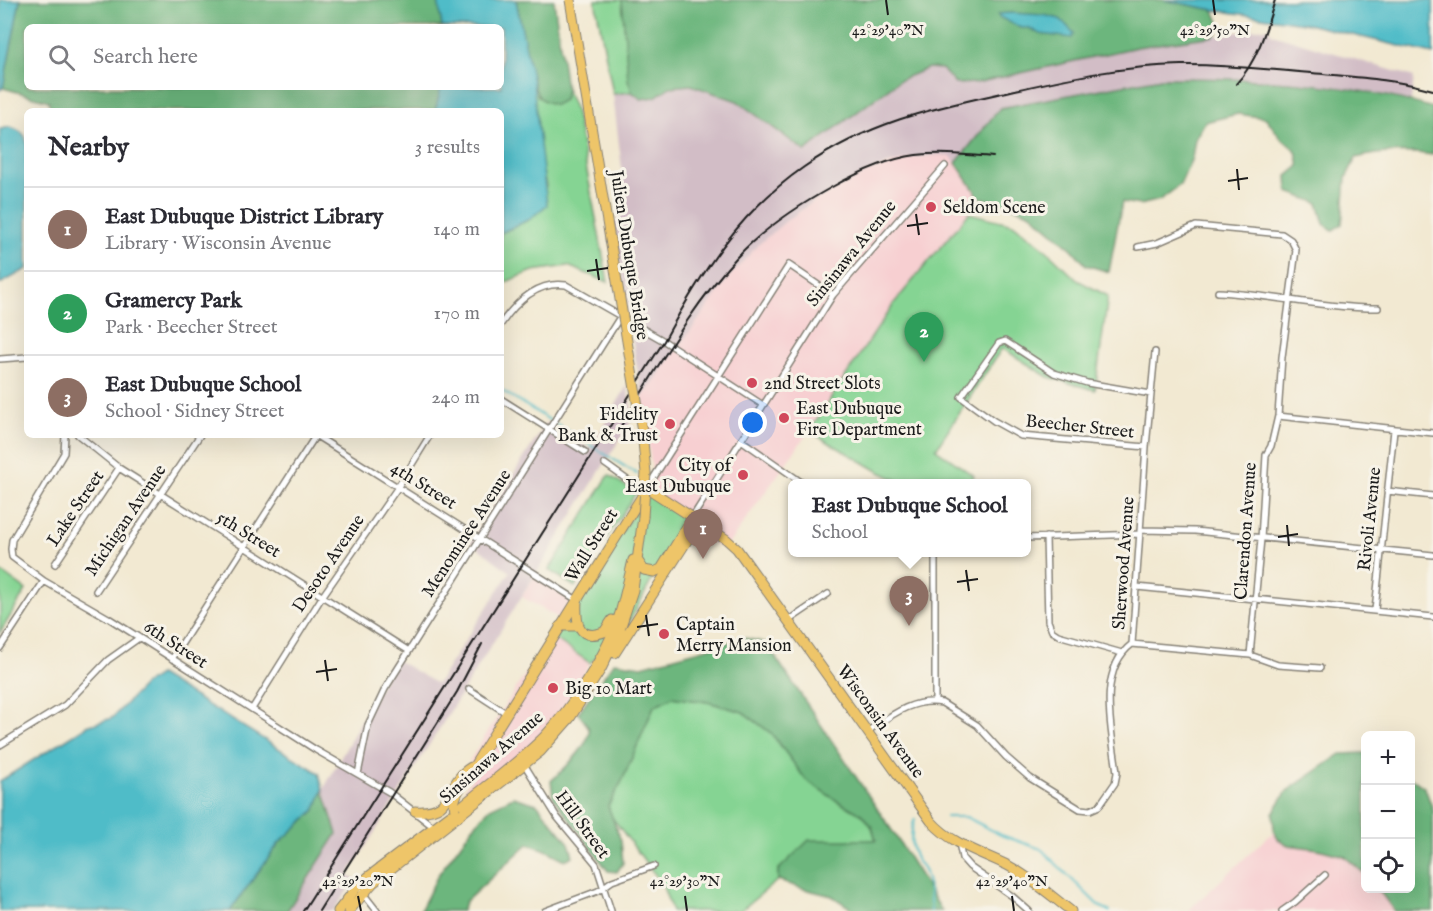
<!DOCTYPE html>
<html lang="en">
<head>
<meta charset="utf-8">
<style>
  body { margin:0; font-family:"IM FELL English",serif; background:#f2f2f3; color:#2b2b33 }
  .controls { position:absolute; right:18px; bottom:18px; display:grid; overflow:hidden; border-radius:9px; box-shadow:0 6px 24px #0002 }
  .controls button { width:54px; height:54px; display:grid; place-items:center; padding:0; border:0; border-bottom:2px solid #e1e1e2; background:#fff; color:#2b2b33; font:30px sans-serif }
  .you { position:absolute; left:753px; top:423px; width:21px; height:21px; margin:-15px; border:4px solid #fff; border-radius:50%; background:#1a73e8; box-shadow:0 0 0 9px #1a73e833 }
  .badge { display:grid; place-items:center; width:39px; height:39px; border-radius:50%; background:#7c3aed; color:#fff; font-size:20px; font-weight:700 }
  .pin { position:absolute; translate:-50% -50px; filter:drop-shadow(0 2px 3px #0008) }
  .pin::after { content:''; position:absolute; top:32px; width:21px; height:18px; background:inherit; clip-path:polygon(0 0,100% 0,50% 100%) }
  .popup { position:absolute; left:788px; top:479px; width:243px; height:78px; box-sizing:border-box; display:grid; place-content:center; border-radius:9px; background:#fff; filter:drop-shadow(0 2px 4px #0005); font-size:20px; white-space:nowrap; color:#7c7c81 }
  .popup b { font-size:22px; color:#2b2b33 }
  .popup::after { content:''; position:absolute; left:50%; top:100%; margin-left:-12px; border:12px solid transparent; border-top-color:#fff }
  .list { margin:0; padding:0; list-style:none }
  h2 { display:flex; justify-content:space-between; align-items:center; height:78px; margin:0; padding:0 24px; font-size:26px }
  h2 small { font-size:20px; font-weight:400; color:#7c7c81 }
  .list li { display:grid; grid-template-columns:39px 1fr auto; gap:18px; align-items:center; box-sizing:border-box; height:84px; padding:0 24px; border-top:2px solid #e1e1e2 }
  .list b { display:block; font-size:22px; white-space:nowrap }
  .list p { margin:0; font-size:20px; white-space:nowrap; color:#7c7c81 }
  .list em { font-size:20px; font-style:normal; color:#7c7c81 }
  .icon { flex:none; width:33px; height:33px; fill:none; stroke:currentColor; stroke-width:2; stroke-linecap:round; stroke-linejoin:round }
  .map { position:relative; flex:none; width:1433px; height:911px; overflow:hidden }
  .search { position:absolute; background:#fff; box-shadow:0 6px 24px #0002; left:24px; top:24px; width:480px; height:66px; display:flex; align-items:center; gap:15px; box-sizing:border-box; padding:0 21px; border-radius:9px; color:#7c7c81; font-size:22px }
  .panel { position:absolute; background:#fff; box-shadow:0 6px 24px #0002; left:24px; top:108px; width:480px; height:330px; border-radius:9px }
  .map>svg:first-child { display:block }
</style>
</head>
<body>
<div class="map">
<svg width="1433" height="911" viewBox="0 0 1433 911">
  <rect width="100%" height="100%" fill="#f7f3e8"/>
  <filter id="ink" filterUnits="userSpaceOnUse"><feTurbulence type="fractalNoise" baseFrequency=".0167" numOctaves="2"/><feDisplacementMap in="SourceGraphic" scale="12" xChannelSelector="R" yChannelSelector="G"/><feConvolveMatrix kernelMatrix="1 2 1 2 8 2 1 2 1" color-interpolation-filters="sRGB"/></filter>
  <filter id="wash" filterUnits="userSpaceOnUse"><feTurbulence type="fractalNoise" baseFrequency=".008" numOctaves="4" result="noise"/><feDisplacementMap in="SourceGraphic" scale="24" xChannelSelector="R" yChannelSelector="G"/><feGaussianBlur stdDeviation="1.35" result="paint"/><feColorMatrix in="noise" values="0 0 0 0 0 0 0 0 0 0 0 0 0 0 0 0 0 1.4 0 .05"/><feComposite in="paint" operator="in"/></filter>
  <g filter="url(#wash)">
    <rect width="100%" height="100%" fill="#f2e9d2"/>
    <path fill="#f7cfd1" d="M940,155L952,156L979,197L969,213L895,302L809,431L725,549L680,527L686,516L651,490L652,470L642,398L730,276L758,245L786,221L815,201L866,173L902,160Z
      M535,576L573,599L560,619L522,597Z
      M550,636L590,663L568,701L548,728L530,748L469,797H466L464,791L477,769L469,761Z
      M1315,799L1365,860L1366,888L1389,889L1408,911H1188L1263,841Z"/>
    <path fill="#d2bdc6" d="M1264,28L1269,29L1272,34L1414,77L1411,101L1339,87L1219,78L1000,108L956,163L951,156L940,155L918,157L888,164L866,173L842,186L814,201L786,221L758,245L730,276L642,398L614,225L626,203L613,94L691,85L737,101L805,151L900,80L928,68L942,69L1140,40L1214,36Z
      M627,386L633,418L348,875L356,879L333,911H287L336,834L323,790L395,659L437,684L510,572L470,542L547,422L590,449Z"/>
    <path fill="#85d493" stroke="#507858" stroke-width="1.5" d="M595,0H634L639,91L613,94Z
      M533,82L538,96L564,100L566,89L576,113L608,282L568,266L533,271L501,284V233L530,219L546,186L540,157Z
      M969,213L1013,224L1043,247L1077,280L1108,296L1095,390L1048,377L1002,348L936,449L974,476L969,483H903L878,471L809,431L895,302Z
      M609,475L636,493L575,587L549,570Z
      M649,489L686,516L626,628L590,663L554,638Z
      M0,571L26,590L0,633Z
      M671,697L708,702L743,712L772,734L806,780L839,802L863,815L872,827L876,840L864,841L791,859L778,870V880L740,911H672L662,884L611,816L608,806L622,781L654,706Z"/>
    <path fill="#6cb67d" stroke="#44694c" stroke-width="1.5" d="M20,0H438L442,27H27V87H441L437,110L50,111L49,101L3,88Z
      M516,0H554L566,89L564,100L555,105C550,103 543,101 539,97C531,87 520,17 516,0Z
      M622,0H1164L1214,10L1221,27L1214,36L1137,47L976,83L955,84L942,69L928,68L900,80L805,151L737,101L691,85L670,87L655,97L641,99L632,92L628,80Z
      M1161,78C1252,78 1345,81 1433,108V155C1407,151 1381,152 1356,158L1346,178L1342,224L1333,230L1324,224L1318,203L1288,192L1287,176L1299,166L1296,151L1279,136L1266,118L1238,114L1205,122L1195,139L1192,158L1180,185L1160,200L1140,205L1122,202L1109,272L1086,265L1072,249L1031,214L1010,205L979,197L956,163L1000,108Z
      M744,638L766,643L895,835L942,911H855L832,896L800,888L778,880V870L809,840H876L872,827L863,815L839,802L806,780L772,734L743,712L708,702L672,697L654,706L622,781L608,806L621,841L623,863L617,872L608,871L553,797L551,781C562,771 591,745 589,729C587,724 581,717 578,713L614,662L642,666Z
      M1365,753V874L1344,856L1318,849L1288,845L1278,839L1274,832L1273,813L1287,791L1341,754Z
      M1411,778L1425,788L1433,810V911H1394L1378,889L1410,888Z
      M323,790L337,834L287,911H230L279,843L315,810Z
      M513,797L537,804L569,843L573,856L565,860L546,850L528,844L465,902L462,911H420L438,875L473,827L490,808Z"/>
    <path fill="#4fbcc8" stroke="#366c72" stroke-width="1.5" d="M0,0H20L3,88L0,90Z
      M438,0H516L533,82L547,205L530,219L501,233V111H435L441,87H501V27H442Z
      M1164,0H1433V54L1303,23L1214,10Z
      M1011,13L1044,15L1060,19L1074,33L1072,38L1040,34L1029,28H1021L999,17L998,14Z
      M10,127C35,134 24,149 27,168V269L0,284V129Z
      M159,675L319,773L323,790L315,810L279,843L230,911H0V781L87,726L112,718L144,685Z"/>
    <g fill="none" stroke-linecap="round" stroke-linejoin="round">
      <path stroke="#4fbcc8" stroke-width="2" d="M501,390L637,474
        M946,817H966L1001,835L1041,849L1099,906L1110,911
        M915,819C910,832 910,847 917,861C919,863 922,865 923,868C929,881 930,897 931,911"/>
    </g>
  </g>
  <g filter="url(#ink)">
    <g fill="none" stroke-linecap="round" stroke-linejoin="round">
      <defs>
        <path id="minor" d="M1138,247L1157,243L1196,226L1282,234L1291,240L1296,250L1282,357L1278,416L1271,446L1266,455L1261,539L1250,655
          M1218,292C1272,295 1324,308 1378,308
          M501,324C516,302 537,281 566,285L664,341L763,405
          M0,359L27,357
          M501,399L585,452
          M1278,416L1433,433
          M65,435L64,453L12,540L11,549L12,557L44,581L110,619L316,750L389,792L435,828
          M78,435L119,468L409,651
          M315,435L577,600
          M741,440L804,484
          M1146,447L1021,436L994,421L961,397L999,343L1005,341L1054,373L1087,383L1151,394
          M605,464L640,489L647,488L789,265L833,295
          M1387,491L1433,496
          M692,518L833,295L945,166
          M1140,530L1195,531L1433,555
          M1046,537L1048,621L1052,631L1058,635L1122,653
          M1026,538L1140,534
          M55,564L119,468
          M1137,587L1433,617
          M96,591L200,435
          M1375,610L1394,430
          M788,621L828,594
          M1132,644L1250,655L1278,665L1320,668
          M0,648L44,581
          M172,659L316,435
          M469,689L506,713
          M935,702V552
          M252,709L322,597L398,487L430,435
          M868,731C890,716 914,697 942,703L977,725L1006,757L1030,778L1080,809L1090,810L1099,806L1115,783L1117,773C1113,734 1095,672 1132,644L1146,447L1155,352
          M0,745L65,705L108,660L139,638
          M524,764L557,817L596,864L611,911
          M358,774L368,725L385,689L620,317
          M959,843L962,858L970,867L1012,896L1029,911
          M362,892L377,911
          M545,911L598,891L612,881L654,866
          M1282,911L1295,902L1325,875"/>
        <path id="primary" d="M415,811C457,814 443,784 471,767
          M458,817C452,808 454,799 459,790L647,488L726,539L737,549L931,821C951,844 980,852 1007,865C1030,877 1050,895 1071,911"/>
        <path id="trunk" d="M638,561L644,570L654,572L661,569L692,518
          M577,600C576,620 576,642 604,632L612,620
          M560,626H578
          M615,653L699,522
          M463,805C490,783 519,762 544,737C572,708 608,652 620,613C625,596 629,577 633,560
          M338,911L357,887L368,877L450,815
          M349,911L373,883L540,752L570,718L601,669L619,632L633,590L643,517"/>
      </defs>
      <use href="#minor" stroke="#878277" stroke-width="8"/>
      <use href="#primary" stroke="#878277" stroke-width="11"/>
      <use href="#trunk" stroke="#878277" stroke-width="11"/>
      <use href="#minor" stroke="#fff" stroke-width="5"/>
      <use href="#primary" stroke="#eec569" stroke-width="9"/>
      <use href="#trunk" stroke="#eec569" stroke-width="9"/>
      <path stroke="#1c1c1c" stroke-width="2" d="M1236,84C1258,60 1266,30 1275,0
        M619,429C656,371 690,308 737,257C764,228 798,206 832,187C857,173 886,159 916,155C942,152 967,155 993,157
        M303,911L664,341C701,273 739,212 804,167C873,119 940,107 1020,89C1073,77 1126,66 1181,65C1225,64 1269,70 1312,73C1353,77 1394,79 1433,90
        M319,911L457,692L482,644"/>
      <defs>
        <path id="trunk-bridge" d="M570,0L642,431L646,473L643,517"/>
      </defs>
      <use href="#trunk-bridge" stroke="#878277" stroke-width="11" stroke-linecap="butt"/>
      <use href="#trunk-bridge" stroke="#eec569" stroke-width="9"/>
    </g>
  </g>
  <path fill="none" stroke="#1c1c1c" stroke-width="2" d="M886,0L888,15M1213,0L1215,15M1237,169L1239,190M1228,181L1248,178M916,214L919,235M907,226L928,223M596,259L599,280M587,271L608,268M1287,525L1289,546M1278,537L1298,534M966,570L969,591M957,582L978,579M646,615L649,636M637,627L658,624M325,660L328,681M316,672L337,669M358,896L361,911M685,896L687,911M1012,896L1014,911"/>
  <g fill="#d1495b" stroke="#f7f3e8" stroke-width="2">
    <circle cx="931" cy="207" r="6"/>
    <circle cx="752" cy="383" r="6"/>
    <circle cx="784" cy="418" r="6"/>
    <circle cx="670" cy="424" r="6"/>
    <circle cx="743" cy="475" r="6"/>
    <circle cx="664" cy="634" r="6"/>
    <circle cx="553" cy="688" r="6"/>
  </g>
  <g text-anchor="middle" stroke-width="6" stroke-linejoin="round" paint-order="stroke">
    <g font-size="18" fill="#1c1c1c" stroke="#f7f3e8" text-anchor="start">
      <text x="943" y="213">Seldom Scene</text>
      <text x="764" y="389">2nd Street Slots</text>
      <text x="796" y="414">East Dubuque<tspan x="796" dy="21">Fire Department</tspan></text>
      <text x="658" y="420" text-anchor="end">Fidelity<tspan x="658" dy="21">Bank &amp; Trust</tspan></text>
      <text x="731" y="471" text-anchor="end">City of<tspan x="731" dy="21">East Dubuque</tspan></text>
      <text x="676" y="630">Captain<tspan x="676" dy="21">Merry Mansion</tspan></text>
      <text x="565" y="694">Big 10 Mart</text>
    </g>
    <g font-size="18" fill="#1c1c1c" stroke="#f7f3e8">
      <text transform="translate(851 253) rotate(-51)" y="6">Sinsinawa Avenue</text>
      <text transform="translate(630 255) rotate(81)" y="6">Julien Dubuque Bridge</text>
      <text transform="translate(1080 426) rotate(6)" y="6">Beecher Street</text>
      <text transform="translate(424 485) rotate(32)" y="6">4th Street</text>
      <text transform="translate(75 508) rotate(-56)" y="6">Lake Street</text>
      <text transform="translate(1369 519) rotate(-84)" y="6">Rivoli Avenue</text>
      <text transform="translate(125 520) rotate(-56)" y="6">Michigan Avenue</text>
      <text transform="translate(1245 531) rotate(-86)" y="6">Clarendon Avenue</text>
      <text transform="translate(466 533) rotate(-57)" y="6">Menominee Avenue</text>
      <text transform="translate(249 534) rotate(32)" y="6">5th Street</text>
      <text transform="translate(591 545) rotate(-58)" y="6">Wall Street</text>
      <text transform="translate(328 563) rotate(-56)" y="6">Desoto Avenue</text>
      <text transform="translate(1123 563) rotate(-86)" y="6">Sherwood Avenue</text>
      <text transform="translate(176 644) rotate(33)" y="6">6th Street</text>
      <text transform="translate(881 721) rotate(54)" y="6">Wisconsin Avenue</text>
      <text transform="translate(491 757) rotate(-41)" y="6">Sinsinawa Avenue</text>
      <text transform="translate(583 824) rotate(54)" y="6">Hill Street</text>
    </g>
  </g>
  <g font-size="15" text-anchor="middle" fill="#1c1c1c" stroke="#f7f3e8" stroke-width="6" stroke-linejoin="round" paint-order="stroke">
    <text x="888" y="35">42°29'40"N</text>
    <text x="1215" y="35">42°29'50"N</text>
    <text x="358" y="886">42°29'20"N</text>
    <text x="685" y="886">42°29'30"N</text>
    <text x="1012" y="886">42°29'40"N</text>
  </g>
</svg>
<div class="controls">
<button>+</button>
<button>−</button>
<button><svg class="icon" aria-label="locate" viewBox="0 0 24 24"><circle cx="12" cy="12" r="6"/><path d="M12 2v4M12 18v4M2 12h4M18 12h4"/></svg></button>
</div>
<div class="you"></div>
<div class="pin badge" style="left:703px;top:559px;background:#8d6e63">1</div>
<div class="pin badge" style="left:924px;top:362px;background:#2e9e5b">2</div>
<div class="pin badge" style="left:909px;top:626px;background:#8d6e63">3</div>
<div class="popup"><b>East Dubuque School</b>School</div>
<div class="search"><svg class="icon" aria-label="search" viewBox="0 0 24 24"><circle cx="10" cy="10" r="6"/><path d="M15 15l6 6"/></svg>Search here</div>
<section class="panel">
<h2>Nearby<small>3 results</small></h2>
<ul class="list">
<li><span class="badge" style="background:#8d6e63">1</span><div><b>East Dubuque District Library</b><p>Library · Wisconsin Avenue</p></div><em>140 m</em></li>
<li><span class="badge" style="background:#2e9e5b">2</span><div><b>Gramercy Park</b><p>Park · Beecher Street</p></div><em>170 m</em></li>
<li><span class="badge" style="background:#8d6e63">3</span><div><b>East Dubuque School</b><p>School · Sidney Street</p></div><em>240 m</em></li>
</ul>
</section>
</div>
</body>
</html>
